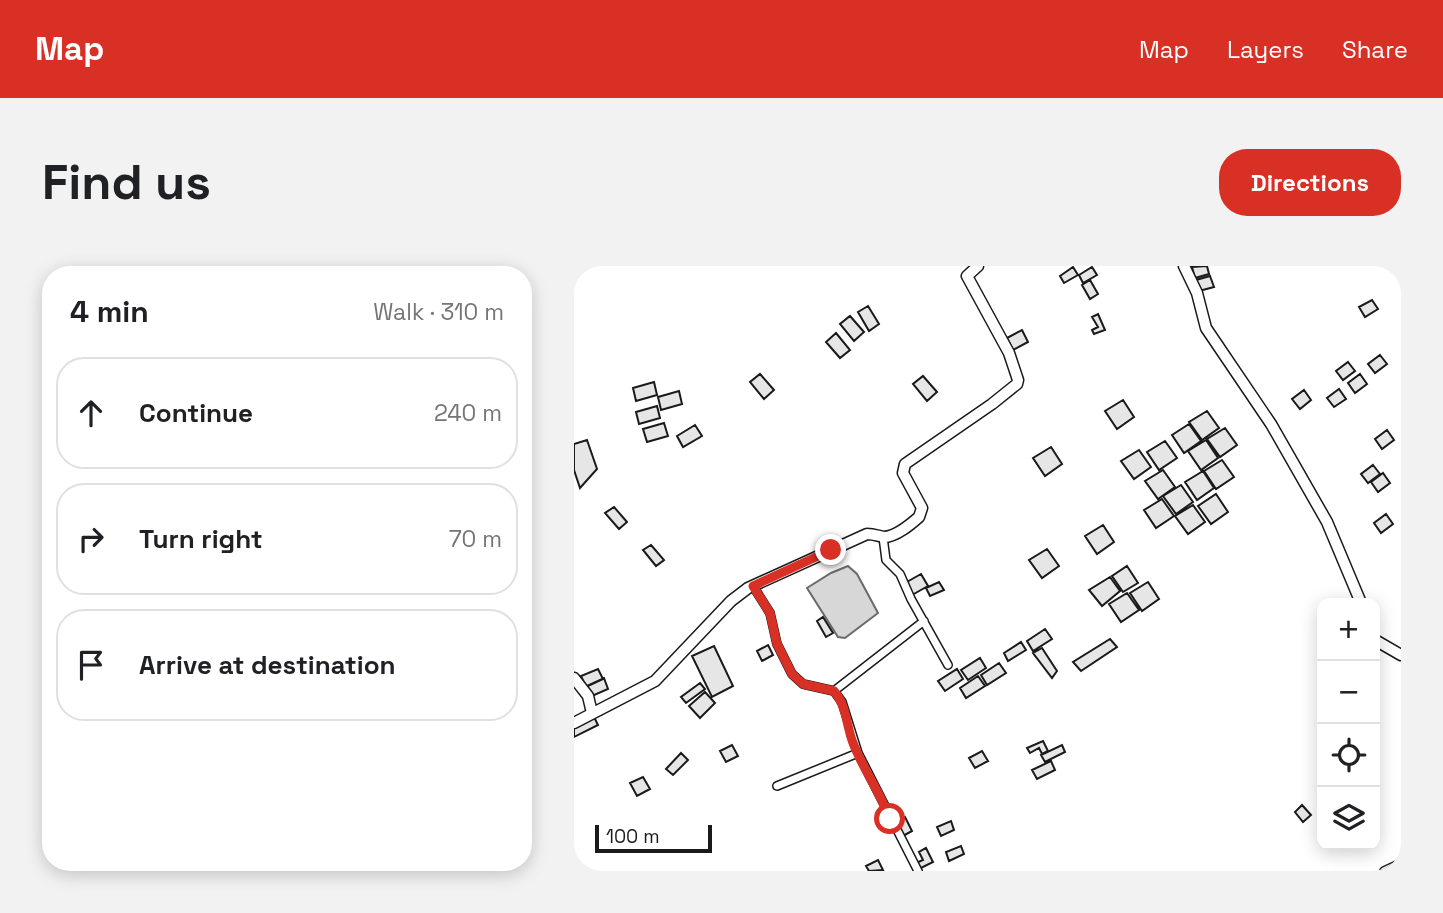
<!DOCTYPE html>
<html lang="en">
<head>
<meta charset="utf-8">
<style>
  body { margin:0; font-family:"Space Grotesk",sans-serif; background:#f2f2f2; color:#202124 }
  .controls { position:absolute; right:21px; bottom:21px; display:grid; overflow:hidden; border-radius:14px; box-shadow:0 4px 18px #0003 }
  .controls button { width:63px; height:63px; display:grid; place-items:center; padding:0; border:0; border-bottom:2px solid #e0e0e0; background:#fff; color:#202124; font:35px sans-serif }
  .scale { position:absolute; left:21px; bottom:18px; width:117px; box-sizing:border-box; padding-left:7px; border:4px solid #1a1a1a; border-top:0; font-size:19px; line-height:24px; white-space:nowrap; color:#1a1a1a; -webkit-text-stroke:5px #fff; paint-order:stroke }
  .stop { position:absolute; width:21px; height:21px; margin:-16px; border:5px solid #d93025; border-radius:50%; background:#fff }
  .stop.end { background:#d93025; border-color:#fff; box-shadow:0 2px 7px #0008 }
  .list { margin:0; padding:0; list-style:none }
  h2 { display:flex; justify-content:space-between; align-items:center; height:91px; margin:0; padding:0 28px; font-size:30px }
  h2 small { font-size:23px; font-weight:400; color:#757577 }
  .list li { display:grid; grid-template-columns:46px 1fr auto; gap:21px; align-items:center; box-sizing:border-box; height:112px; margin:0 14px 14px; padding:0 14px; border:2px solid #e0e0e0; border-radius:28px }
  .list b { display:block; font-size:26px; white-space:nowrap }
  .list em { font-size:23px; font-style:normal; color:#757577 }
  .icon { flex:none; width:38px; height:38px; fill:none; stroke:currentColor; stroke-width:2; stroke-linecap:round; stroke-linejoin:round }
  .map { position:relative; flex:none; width:827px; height:605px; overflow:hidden; border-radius:28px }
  header { display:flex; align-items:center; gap:42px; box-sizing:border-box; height:98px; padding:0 35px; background:#d93025; color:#fff }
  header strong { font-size:33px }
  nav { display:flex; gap:38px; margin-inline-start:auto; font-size:24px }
  .intro { display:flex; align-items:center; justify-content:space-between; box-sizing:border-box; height:168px; padding:0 42px }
  h1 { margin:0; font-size:49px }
  .button { padding:18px 32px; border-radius:28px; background:#d93025; color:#fff; font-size:24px; font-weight:700 }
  main { display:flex; gap:42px; padding:0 42px }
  aside { flex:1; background:#fff; border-radius:28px; box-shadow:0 4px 18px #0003 }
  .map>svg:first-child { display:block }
</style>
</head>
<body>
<header>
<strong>Map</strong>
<nav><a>Map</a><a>Layers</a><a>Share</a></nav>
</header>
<div class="intro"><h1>Find us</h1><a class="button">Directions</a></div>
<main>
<aside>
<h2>4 min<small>Walk · 310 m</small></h2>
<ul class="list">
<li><svg class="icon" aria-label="ahead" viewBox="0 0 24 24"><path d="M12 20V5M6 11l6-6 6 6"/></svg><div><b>Continue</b></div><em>240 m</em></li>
<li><svg class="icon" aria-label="right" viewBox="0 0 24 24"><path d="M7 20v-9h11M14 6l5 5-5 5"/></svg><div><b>Turn right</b></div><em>70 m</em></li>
<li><svg class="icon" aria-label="arrive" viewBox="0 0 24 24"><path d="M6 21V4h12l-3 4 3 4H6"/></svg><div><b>Arrive at destination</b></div></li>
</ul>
</aside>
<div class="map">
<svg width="827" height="605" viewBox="0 0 827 605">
  <rect width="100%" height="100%" fill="#fff"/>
  <path fill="#d7d7d7" stroke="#6a6a6a" stroke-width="2" d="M274,300L283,308L304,347L271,372L264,371L233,322L257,307Z"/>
  <path fill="#e6e6e6" stroke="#1a1a1a" stroke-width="2" d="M633,0L635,8L621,12L618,1Z
    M499,1L504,9L490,17L486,10Z
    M518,1L523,9L509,17L505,9Z
    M636,10L640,21L625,25L622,14Z
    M516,14L524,28L516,33L508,19Z
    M798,34L804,43L791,51L785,41Z
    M294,40L305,58L295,65L284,46Z
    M524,48L531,64L520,68L518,64L524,61L518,51Z
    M276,50L290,66L280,75L266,58Z
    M448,64L454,76L439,84L433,72Z
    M262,67L276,84L266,92L252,76Z
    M806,89L813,98L801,107L794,98Z
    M774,96L781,105L769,114L762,105Z
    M186,108L200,124L190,133L176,116Z
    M786,108L793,118L781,127L774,117Z
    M349,110L363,126L353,135L339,118Z
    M80,116L83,129L62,135L59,122Z
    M765,123L772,133L760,141L753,132Z
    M730,124L737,134L726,143L718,133Z
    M105,125L108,138L87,144L84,131Z
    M549,134L560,151L543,163L531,145Z
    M83,140L86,152L65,158L62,146Z
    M633,145L645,162L628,174L615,156Z
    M90,157L94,170L73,176L69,163Z
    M615,158L627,175L610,187L598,169Z
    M121,159L128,170L109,181L103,170Z
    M651,162L663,179L646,191L633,173Z
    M813,164L820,174L808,183L801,173Z
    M13,174L23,203L6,222L0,204V178Z
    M632,174L644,192L627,204L614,185Z
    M591,175L603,192L585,204L573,186Z
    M477,181L488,198L471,210L459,192Z
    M565,184L577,201L560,213L547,195Z
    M648,194L660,211L642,223L630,205Z
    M799,199L806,208L794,217L787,208Z
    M589,204L601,221L584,233L571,215Z
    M629,205L640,222L623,234L611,216Z
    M809,207L816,217L804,226L797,216Z
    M607,219L619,236L602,248L589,230Z
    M642,228L654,246L637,258L624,240Z
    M588,233L600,250L582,262L570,244Z
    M619,239L631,256L614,268L601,250Z
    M40,241L53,256L45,263L31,247Z
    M812,248L819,258L807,267L800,257Z
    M529,259L540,276L523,288L511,270Z
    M77,279L90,294L82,300L69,284Z
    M473,283L485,300L468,312L455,294Z
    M553,300L564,317L549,326L538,310Z
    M347,308L354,320L338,329L331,317Z
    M536,311L546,325L528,340L515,324Z
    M365,316L370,324L356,330L352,322Z
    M574,316L585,333L568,345L556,327Z
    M553,327L565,344L547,356L535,338Z
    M249,351L259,367L252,371L243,355Z
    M471,363L478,373L459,385L453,375Z
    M536,373L543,381L507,405L499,396Z
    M447,376L452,384L434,395L430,387Z
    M194,379L199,389L188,395L183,385Z
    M140,380L159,420L138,431L118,390Z
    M468,382L483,405L478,412L459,387Z
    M406,392L412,402L394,414L387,404Z
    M425,397L432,407L413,419L407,409Z
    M24,403L29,413L12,421L7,410Z
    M383,403L389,413L371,425L364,415Z
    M404,410L411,420L392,432L386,422Z
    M30,412L34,423L18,430L13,420Z
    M126,417L131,423L112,437L107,431Z
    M131,426L141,437L126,452L115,440Z
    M20,451L24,459L0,471V462Z
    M469,475L474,485L468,488L465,482L456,487L453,482Z
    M158,479L164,490L152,496L146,485Z
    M488,479L491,486L471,496L467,489Z
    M408,485L414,495L401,502L395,492Z
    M107,487L114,494L99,509L92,503Z
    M477,495L481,504L463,513L458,504Z
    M69,511L76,523L63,530L56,517Z
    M728,539L737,549L729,556L721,546Z
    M331,551L338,565L327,571L320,556Z
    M377,555L380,564L367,570L363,561Z
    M387,580L390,588L375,595L372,586Z
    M352,582L359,596L345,603L342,597L349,594L345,586Z
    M304,594L309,604L295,605L292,600Z"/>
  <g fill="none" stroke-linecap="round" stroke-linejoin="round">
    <defs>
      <path id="street" d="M309,271L312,294L326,308L337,333L374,399
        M179,320L196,347L203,378L218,408L229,418L260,425L268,436L284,487L344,605
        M260,425L350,355
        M203,520L284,487
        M810,605L827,597"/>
      <path id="secondary" d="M610,0L623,27L632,62L697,158L753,256L787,337
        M801,374L827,389
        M0,412L14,430L18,447
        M0,457L81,415L157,335L174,322L293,268C300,268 304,270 310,271C322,271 337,258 345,251L348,242L329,207L331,198L418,138L443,118L444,114L435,87L393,10L404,0"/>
    </defs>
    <use href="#street" stroke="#1a1a1a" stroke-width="10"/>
    <use href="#secondary" stroke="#1a1a1a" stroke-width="13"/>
    <use href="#street" stroke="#fff" stroke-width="7"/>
    <use href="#secondary" stroke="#fff" stroke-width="10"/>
  </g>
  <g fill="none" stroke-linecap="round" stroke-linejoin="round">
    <path stroke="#d93025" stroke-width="9" d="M257,284L179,320L196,347L203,378L218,408L229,418L260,425C273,440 272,459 279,477C289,503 306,526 316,553"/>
  </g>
</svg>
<div class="controls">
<button>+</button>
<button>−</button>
<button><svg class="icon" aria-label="locate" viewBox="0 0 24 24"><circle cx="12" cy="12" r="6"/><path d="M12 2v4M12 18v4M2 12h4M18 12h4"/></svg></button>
<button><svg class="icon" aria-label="layers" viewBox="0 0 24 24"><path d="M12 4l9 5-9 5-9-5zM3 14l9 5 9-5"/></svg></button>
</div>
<div class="scale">100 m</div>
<div class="stop" style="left:316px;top:553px"></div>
<div class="stop end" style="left:257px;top:284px"></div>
</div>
</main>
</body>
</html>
